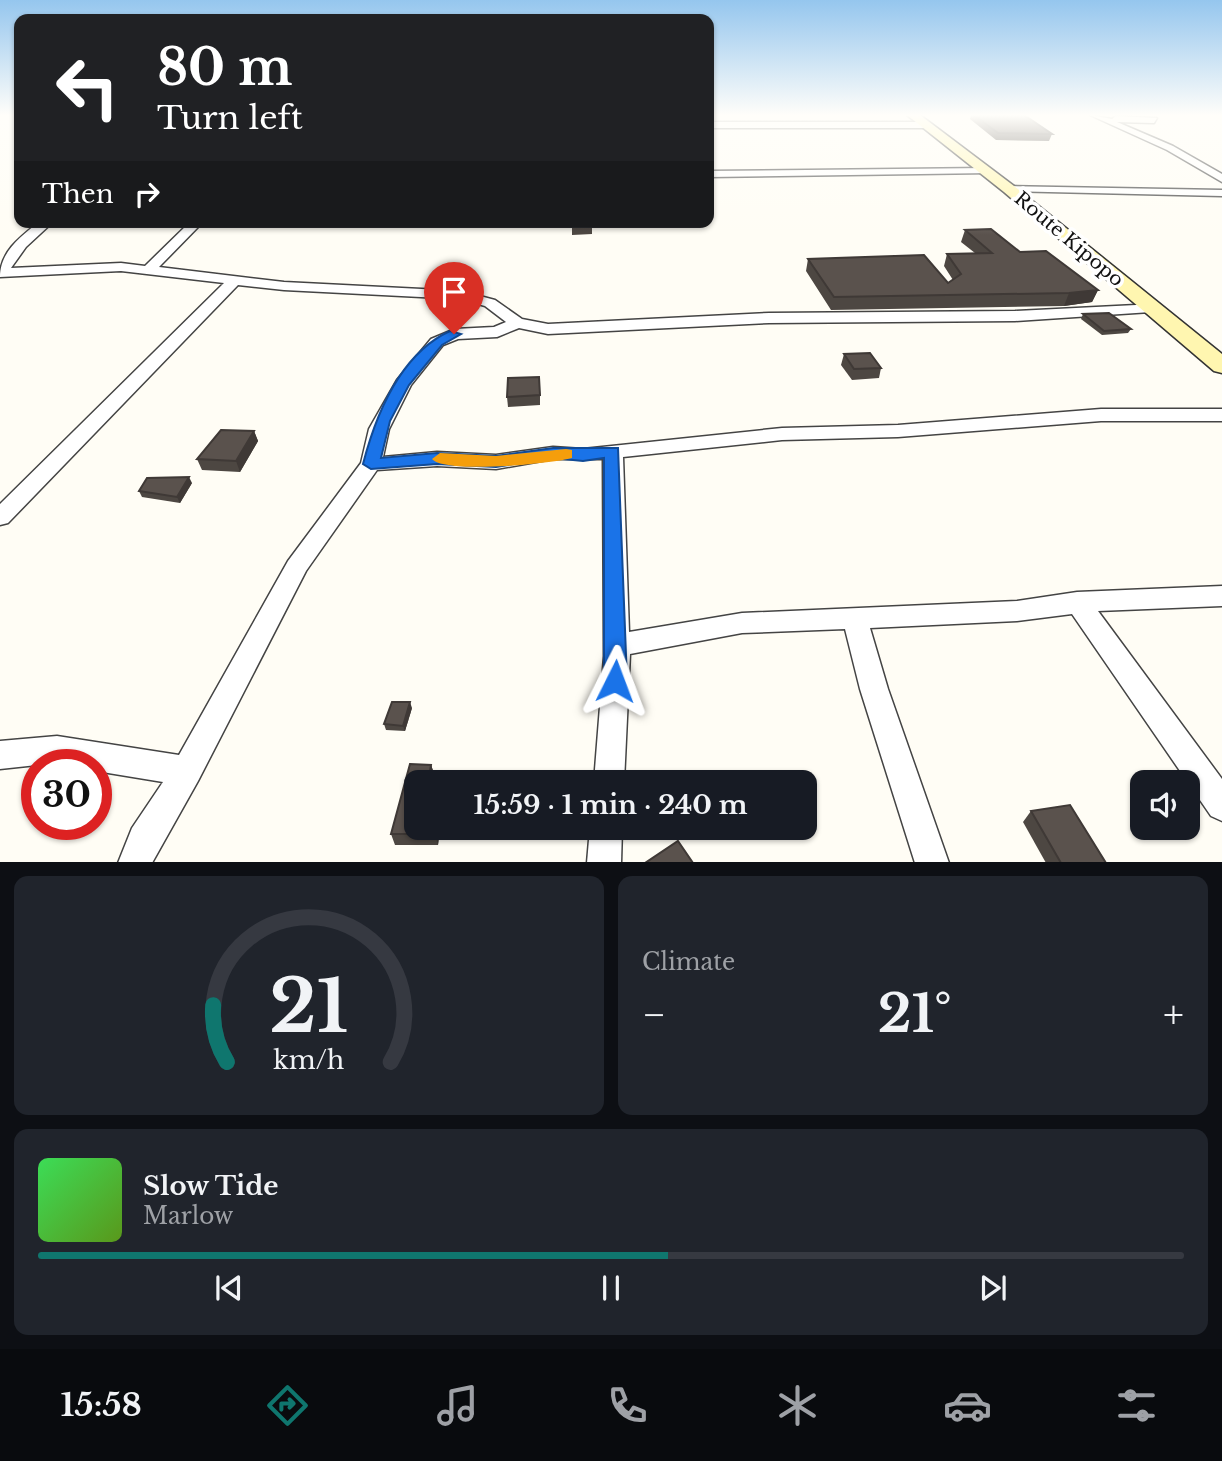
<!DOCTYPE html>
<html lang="en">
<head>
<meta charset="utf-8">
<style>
  :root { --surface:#171b24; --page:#20242c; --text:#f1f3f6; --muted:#9ea1a6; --line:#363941; --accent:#0f766e }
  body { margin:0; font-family:"Libre Baskerville",serif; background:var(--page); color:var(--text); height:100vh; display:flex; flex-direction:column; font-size:26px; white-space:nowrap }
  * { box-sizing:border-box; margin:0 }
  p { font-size:23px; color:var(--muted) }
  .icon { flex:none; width:38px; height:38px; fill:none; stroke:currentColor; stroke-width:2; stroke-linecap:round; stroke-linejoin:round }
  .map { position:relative; height:862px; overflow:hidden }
  .panel { display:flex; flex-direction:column; gap:14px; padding:14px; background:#0d0f14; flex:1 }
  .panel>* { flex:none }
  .banner { position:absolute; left:14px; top:14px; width:700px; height:214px; border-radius:14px; box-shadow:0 2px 5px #0004; background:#202124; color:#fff; overflow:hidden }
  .buttons { position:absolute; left:1130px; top:770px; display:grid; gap:14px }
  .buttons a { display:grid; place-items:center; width:70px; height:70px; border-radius:14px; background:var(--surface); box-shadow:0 2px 5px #0004; font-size:35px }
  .speed { position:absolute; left:21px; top:749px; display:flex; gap:14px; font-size:35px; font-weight:700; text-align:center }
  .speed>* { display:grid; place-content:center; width:91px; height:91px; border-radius:50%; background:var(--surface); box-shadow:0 2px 5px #0004; line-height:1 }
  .speed .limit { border:10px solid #d22; background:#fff; color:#111 }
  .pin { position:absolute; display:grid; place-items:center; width:60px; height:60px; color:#fff; margin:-72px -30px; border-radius:50% 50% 50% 0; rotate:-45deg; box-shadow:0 0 7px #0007 }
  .pin .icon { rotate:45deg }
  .me { position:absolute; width:77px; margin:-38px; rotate:3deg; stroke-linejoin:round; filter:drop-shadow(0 0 5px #0008) }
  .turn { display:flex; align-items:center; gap:24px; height:147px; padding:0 28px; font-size:32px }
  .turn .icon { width:91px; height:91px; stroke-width:2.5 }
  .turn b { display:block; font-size:49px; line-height:60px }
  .then { display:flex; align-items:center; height:66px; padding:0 28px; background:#0003; gap:14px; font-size:26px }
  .big { font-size:52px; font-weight:800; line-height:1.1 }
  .panel .tile { flex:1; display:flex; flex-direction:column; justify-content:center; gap:10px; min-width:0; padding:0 24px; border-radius:14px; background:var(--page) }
  .panel .dial { align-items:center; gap:0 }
  .dial svg { height:182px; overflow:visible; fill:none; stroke:var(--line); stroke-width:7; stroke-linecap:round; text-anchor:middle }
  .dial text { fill:var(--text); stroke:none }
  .song { display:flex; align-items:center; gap:21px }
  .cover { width:84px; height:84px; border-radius:10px; background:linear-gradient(135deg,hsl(130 70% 55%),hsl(90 70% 35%)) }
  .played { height:7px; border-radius:4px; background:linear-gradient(90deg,var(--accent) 55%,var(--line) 55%) }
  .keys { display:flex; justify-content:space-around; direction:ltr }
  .heat { display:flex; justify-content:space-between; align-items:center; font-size:38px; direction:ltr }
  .panel .tiles { flex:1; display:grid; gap:14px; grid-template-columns:1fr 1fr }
  .tile:last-child { grid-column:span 2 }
  .trip { position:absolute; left:404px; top:770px; width:413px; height:70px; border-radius:14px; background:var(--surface); box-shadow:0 2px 5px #0004; font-weight:800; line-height:70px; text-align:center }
  .tabs { display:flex; height:112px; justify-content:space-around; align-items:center; background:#090b0e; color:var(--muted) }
  .tabs .icon { width:49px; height:49px }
  .tabs .current { color:var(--accent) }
  .tabs b { font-size:32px; color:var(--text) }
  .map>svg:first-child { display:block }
</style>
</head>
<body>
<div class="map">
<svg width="1222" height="863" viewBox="0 0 1222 863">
  <rect width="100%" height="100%" fill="#fffdf5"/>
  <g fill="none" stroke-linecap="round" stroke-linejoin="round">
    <g stroke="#444" stroke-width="3">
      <g id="street">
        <path d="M1090 115 1112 119 1116 116 1157 118 1154 123 1117 122 1173 146 1222 174V182L1167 150Z"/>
        <path d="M709 122H927L932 125 927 128H709Z"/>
        <path d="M986 168 991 171 990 173 709 177V171Z"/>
        <path d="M1009 186 1222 190V196L1005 191 1003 189Z"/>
        <path d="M39 222H53L26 247 11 268 121 263 145 266 190 222H203L159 267 284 282 461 291 495 300 522 319 548 324 769 313 1015 311 1156 304V310L1151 312 1015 321 769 323 548 334 519 328 497 337 458 339 443 345 411 385 389 429 383 457 437 452 496 455 553 447 583 449 782 428 898 425 1101 409H1222V421H1101L898 437 782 440 623 457 629 632 742 613 1017 601 1077 592 1222 586V606L1098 611 1222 779V821L1211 816 1072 614 1017 621 870 628 888 689 949 863H915L860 689 845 629 742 633 630 654 624 782H594L604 656 603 459H553L496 469 437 466 377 470 306 571 198 781 152 863H118L132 828 163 782 96 771V765H37L0 769V741L57 736 179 755 288 561 361 463 369 429 397 380 431 339 455 329 494 327 506 322 485 306 460 299 284 290 238 285 8 523 0 525V504L224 283 121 271 0 277C0 252 20 237 39 222Z"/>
        <path d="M590 828H622L621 863H587Z"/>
      </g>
    </g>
    <g stroke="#333" stroke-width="3">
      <path id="secondary" d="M907 115H920L1014 186 1222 354V373L1214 371 1004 192Z"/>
    </g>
    <use href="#street" fill="#fff" fill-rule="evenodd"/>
    <use href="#secondary" fill="#fff6b0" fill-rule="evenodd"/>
  </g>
  <g fill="#4d4742">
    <path d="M971 115H1024L1052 134 1049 141 996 140 970 119Z"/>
    <path d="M572 222H592V234L572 235Z"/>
    <path d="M965 230 1020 252 1098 290 1092 302 1064 306 831 310 806 271 808 259 948 283 953 280 944 266 947 254 975 253 961 242Z"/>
    <path d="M1083 314 1131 329 1128 333 1102 335 1081 319Z"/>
    <path d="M844 354 881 368 879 378 852 380 841 365Z"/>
    <path d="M540 387V405L508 407 507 397Z"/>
    <path d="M254 431 258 441 240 472 202 470 197 459Z"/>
    <path d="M192 483 180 503 142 497 139 491Z"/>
    <path d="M412 708 405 731 386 730 384 724Z"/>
    <path d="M410 764 431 765 435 776 433 782H416V828H440L438 845H395L391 834Z"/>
    <path d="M1031 811 1106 863H1046L1023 822Z"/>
  </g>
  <g fill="#3f3936">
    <path d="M1098 290 1092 302 1064 306 1069 293Z"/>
    <path d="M254 431 258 441 240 472 236 461Z"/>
    <path d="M189 477 192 483 180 503 177 497Z"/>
    <path d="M410 702 412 708 405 731 403 726Z"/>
    <path d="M431 765 435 776 433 782H428Z"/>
    <path d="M436 828H440L438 845 435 834Z"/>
  </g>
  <g fill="#5a524d" stroke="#3f3936" stroke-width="2">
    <path d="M974 115H1024L1052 134 998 133Z"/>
    <path d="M572 222H592L591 223 572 224Z"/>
    <path d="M991 229 1020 252 1046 251 1098 290 1069 293 834 297 808 259 924 255 948 283 961 274 947 254 992 253 965 230Z"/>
    <path d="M1109 313 1131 329 1104 331 1083 314Z"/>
    <path d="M870 353 881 368 854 369 844 354Z"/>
    <path d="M539 377 540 395 507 397 508 378Z"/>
    <path d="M221 430 254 431 236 461 197 459Z"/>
    <path d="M189 477 177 497 139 491 147 478Z"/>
    <path d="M392 702H410L403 726 384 724Z"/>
    <path d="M410 764 431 765 428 782H416V828H436L435 834H391Z"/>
    <path d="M1070 805 1106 863H1061L1031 811Z"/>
    <path d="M678 841 693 863H645Z"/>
  </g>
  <linearGradient id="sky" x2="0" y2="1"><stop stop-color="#95c6ee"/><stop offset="0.49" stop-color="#fffefa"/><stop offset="1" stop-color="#fffefa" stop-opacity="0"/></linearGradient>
  <rect width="1222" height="235" fill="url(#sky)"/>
  <path fill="#1a73e8" stroke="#114b97" stroke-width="2" d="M450 331 461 334 442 345 409 385 390 421 381 458 437 453 496 456 553 448H618L627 681 624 688 615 691 607 688 604 681V458L583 461 553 458 496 467 437 464 371 469 363 464C376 414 400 354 450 331Z"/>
  <path fill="#f59e0b" d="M566 449 572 450V458C550 464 445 474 432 459L440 453 496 456Z"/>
  <g text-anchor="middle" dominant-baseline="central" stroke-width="7" stroke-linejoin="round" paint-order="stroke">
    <g font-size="19" fill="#111" stroke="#fff">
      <text transform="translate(1069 239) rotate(40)">Route Kipopo</text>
    </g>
  </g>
</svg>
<div class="buttons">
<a><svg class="icon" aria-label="sound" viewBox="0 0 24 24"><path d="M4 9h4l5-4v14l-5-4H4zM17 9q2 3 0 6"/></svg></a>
</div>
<div class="speed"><div class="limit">30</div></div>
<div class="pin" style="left:454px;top:334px;background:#d93025"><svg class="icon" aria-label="arrive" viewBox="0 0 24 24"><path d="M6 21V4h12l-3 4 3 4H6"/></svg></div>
<svg class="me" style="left:615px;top:681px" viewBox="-20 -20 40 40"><path d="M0-17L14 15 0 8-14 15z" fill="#1a73e8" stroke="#fff" stroke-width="4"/></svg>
<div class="trip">15:59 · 1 min · 240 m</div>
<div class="banner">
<div class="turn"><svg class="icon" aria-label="left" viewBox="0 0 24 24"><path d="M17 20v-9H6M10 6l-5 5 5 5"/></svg><div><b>80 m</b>Turn left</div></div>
<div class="then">Then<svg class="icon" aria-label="right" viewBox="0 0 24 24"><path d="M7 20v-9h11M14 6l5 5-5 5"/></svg></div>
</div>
</div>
<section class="panel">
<div class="tiles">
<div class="tile dial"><svg viewBox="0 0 100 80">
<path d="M14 69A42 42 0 1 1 86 69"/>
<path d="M14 69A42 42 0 0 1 8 44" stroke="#0f766e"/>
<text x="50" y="56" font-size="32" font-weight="700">21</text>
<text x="50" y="72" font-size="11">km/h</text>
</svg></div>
<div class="tile"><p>Climate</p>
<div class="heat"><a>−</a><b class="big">21°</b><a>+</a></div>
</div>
<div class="tile">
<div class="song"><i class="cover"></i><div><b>Slow Tide</b><p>Marlow</p></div></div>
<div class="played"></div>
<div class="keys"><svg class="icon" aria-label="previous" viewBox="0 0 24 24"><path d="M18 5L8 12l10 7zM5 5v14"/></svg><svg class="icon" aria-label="pause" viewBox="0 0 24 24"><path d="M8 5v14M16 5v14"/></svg><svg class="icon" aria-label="next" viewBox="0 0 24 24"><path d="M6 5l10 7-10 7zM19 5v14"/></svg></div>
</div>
</div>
</section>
<nav class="tabs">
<b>15:58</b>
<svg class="icon current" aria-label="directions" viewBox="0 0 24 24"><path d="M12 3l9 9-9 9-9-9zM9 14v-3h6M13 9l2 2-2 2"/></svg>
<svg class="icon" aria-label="music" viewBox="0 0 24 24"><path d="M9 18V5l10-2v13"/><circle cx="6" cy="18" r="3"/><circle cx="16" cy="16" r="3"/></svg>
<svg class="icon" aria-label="phone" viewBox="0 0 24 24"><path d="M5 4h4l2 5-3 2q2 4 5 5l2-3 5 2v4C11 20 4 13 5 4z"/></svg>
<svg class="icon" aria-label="climate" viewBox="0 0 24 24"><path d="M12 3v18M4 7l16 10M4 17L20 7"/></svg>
<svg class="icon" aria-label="car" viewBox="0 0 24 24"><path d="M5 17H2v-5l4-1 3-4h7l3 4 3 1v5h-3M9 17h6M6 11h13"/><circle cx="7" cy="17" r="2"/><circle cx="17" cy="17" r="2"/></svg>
<svg class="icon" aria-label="filters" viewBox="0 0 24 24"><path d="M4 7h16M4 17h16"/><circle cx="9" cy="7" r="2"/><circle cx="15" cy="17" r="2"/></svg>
</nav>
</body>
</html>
